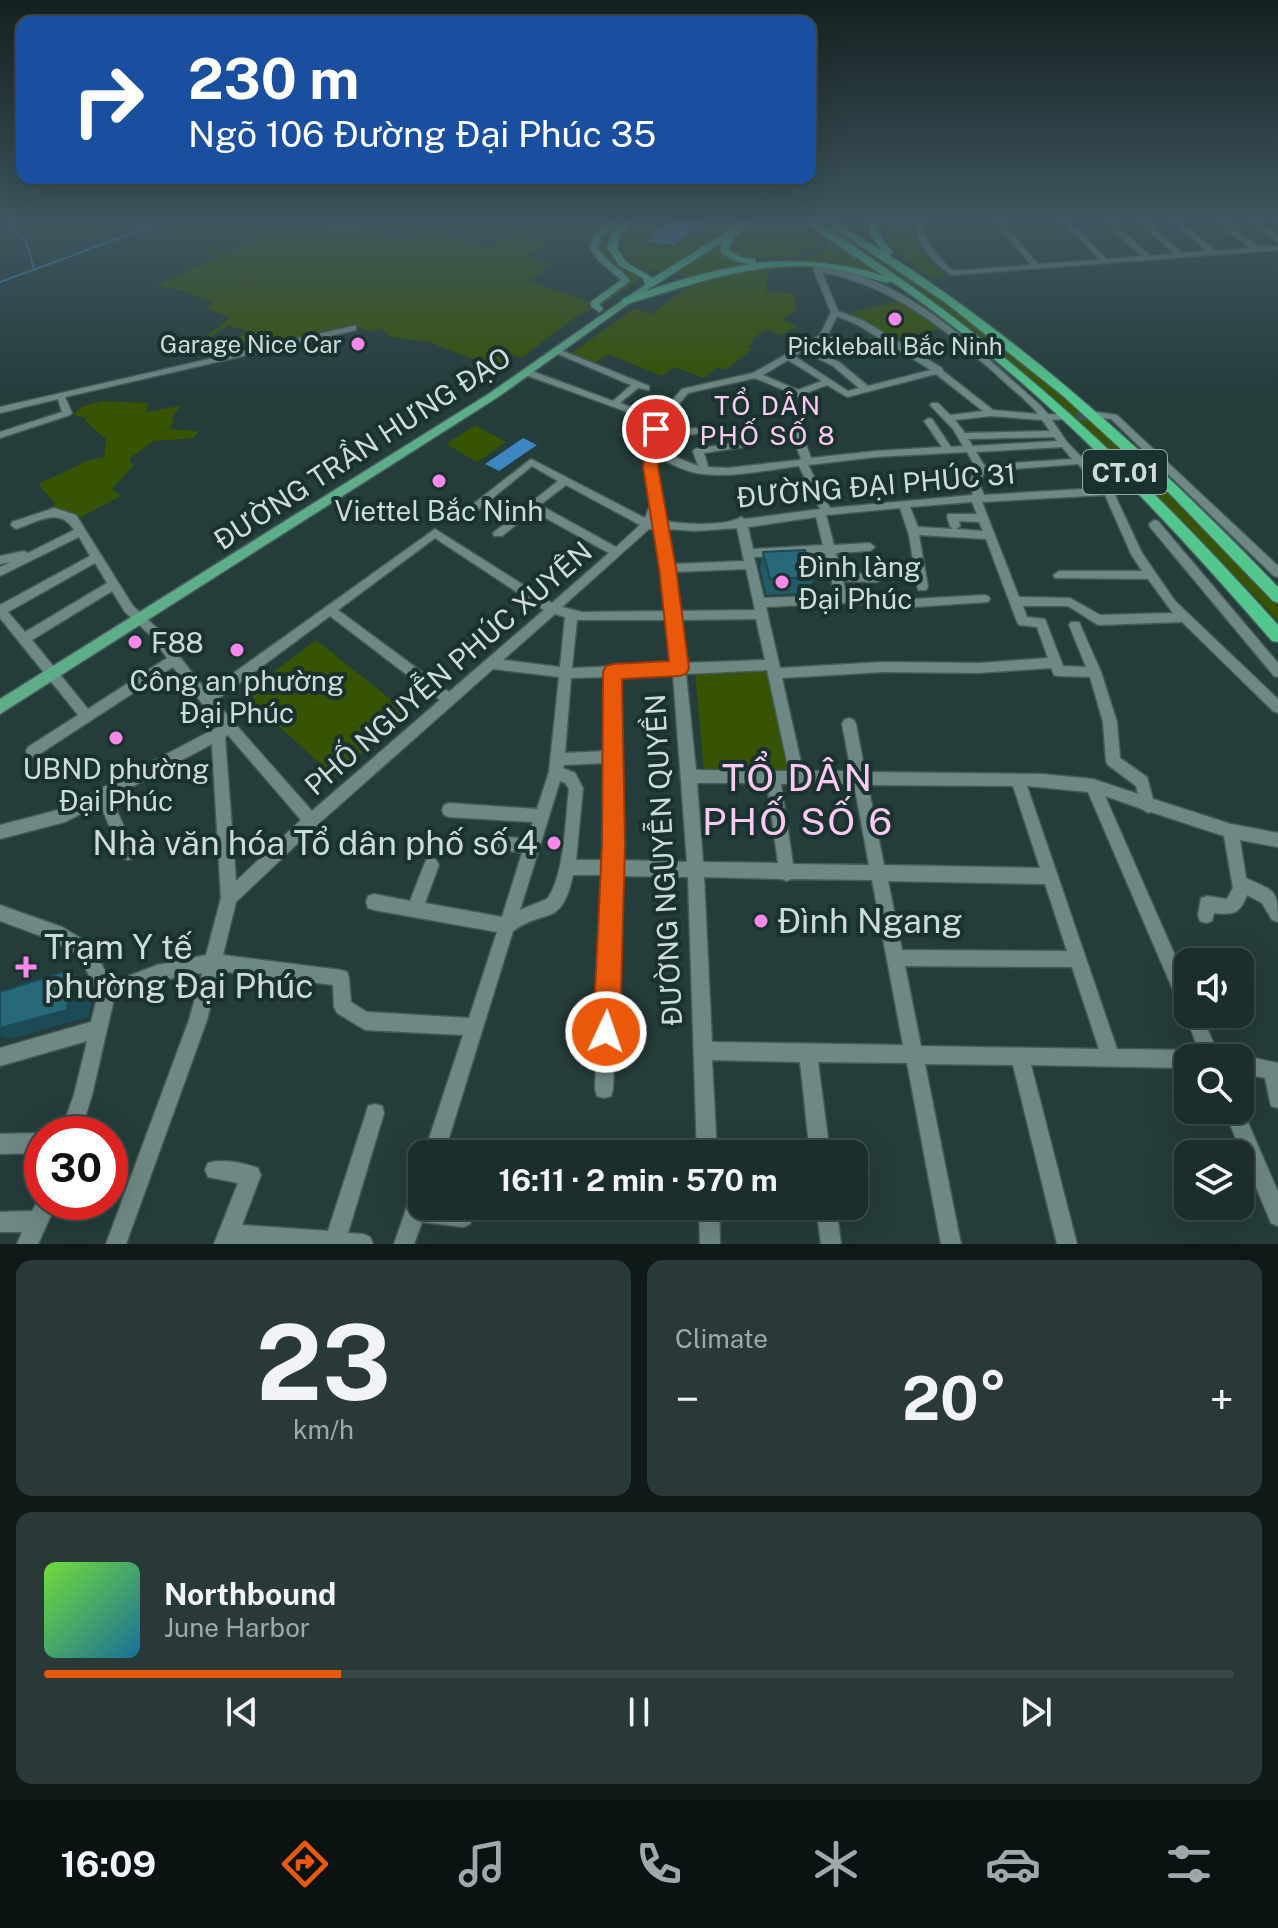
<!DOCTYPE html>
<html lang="en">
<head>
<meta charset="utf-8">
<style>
  :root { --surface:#1b2d2c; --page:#283938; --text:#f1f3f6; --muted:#a0a8a9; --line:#394948; --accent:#ea580c }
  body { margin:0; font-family:"Public Sans",sans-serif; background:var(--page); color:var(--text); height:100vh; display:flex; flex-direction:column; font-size:30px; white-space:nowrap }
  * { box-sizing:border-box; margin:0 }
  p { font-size:26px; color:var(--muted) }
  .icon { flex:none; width:44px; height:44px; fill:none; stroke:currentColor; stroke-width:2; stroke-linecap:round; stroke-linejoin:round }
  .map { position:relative; height:1244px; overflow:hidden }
  .panel { display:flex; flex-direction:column; gap:16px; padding:16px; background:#0f1918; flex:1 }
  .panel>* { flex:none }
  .guide { position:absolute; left:16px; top:16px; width:800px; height:168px; border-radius:16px; box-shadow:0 8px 32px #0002,0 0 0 2px var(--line); background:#1a4fa0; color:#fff; overflow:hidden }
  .controls { position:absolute; left:1174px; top:948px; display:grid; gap:16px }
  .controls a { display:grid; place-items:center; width:80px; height:80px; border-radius:16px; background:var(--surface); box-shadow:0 8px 32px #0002,0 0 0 2px var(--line); font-size:40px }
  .speed { position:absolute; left:24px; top:1116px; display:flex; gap:16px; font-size:40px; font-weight:700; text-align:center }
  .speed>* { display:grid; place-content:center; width:104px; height:104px; border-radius:50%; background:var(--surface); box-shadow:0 8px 32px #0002,0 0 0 2px var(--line); line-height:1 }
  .speed .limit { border:12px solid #d22; background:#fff; color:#111 }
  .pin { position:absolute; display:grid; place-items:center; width:68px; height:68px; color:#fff; margin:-34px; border:4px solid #fff; border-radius:50%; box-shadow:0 2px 8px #0007 }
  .me { position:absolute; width:88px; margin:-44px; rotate:3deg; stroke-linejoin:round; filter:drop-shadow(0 0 6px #0008) }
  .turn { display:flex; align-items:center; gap:28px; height:168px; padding:0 40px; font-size:36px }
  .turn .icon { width:104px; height:104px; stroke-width:2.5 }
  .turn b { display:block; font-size:56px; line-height:68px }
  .big { font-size:60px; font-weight:700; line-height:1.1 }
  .panel .widget { flex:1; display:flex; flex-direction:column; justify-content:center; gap:12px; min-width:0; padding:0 28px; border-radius:16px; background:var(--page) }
  .panel .dial { align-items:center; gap:0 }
  .dial b { font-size:104px; line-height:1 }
  .song { display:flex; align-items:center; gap:24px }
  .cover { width:96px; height:96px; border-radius:12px; background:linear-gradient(135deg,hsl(100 70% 55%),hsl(200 70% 35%)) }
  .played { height:8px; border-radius:4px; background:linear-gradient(90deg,var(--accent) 25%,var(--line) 25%) }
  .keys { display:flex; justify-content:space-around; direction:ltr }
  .heat { display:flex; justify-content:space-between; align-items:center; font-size:44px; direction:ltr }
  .panel .tiles { flex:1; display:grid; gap:16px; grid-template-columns:1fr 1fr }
  .widget:last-child { grid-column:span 2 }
  .trip { position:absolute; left:408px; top:1140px; width:460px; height:80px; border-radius:16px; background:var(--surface); box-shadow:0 8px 32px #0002,0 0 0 2px var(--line); font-weight:700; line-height:80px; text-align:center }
  .menu { display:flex; height:128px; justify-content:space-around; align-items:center; background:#0b1212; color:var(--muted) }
  .menu .icon { width:56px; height:56px }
  .menu .current { color:var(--accent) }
  .menu b { font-size:36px; color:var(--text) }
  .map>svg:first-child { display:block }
</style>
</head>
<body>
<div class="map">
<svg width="1278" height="1244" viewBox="0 0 1278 1244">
  <rect width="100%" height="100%" fill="#243c3a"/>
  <g fill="#365401">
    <path d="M336 220H349L405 241 433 228 487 247 515 233 548 243 527 255 553 265 528 281 591 302 586 307 593 309 577 316 521 358 513 355 497 368 429 342 391 337 382 329 370 332 353 325 251 348 234 342 247 331 227 326 212 336 207 335 230 318 206 308 214 303 181 290 155 286 218 256 204 251 211 247 226 252 274 229 302 236Z"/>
    <path d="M622 220H631L612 236 609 247 639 276V280L599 307V301L629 280C623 267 605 262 598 248L602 234Z"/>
    <path d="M644 220H671L661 226 652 243C686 252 686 227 711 220 721 218 735 220 745 220 726 232 681 264 661 270 644 274 625 260 620 245L624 234Z"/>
    <path d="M758 220H794L820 237 821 246C805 260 750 263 730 254L727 244Z"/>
    <path d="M812 220C833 220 868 250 886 262 1030 360 1161 476 1278 607V621C1137 469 990 328 812 220Z"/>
    <path d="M884 220H910C911 244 929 260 945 276L933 277C915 268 877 243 884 220Z"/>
    <path d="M823 235 900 283 844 265 779 260C797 258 819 260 828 243Z"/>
    <path d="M722 243 721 251 748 262H760L689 277 676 273Z"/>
    <path d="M771 265 765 291 794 294 796 310 782 320 798 326 781 335 766 329 751 340 754 342 748 347 753 348 726 370 717 367 704 378 674 367 662 376 608 354 594 364 570 354 635 308 652 314 695 281Z"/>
    <path d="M904 300 943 328 896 339 850 313Z"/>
    <path d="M102 401 149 403 145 412 181 406 172 417 174 421 169 429 199 431 194 438 154 441 130 458V462L135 464 112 489 121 496 79 518 70 511 52 509 55 503 38 484 89 460 104 457 106 439 85 421 87 418 73 415 81 407Z"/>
    <path d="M475 425 506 442 477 462 446 444Z"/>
    <path d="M316 640 408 713 335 777 244 695Z"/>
    <path d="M764 670 771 678 788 772H704L695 672Z"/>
  </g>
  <g fill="#3c86c1">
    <path d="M671 220H710L674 245 649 242 656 230Z"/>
    <path d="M523 438 537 445 499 471 485 464Z"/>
  </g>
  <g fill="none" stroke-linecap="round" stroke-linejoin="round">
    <g stroke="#3c86c1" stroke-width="2">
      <path d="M24 220 6 227 26 239 34 270"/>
      <path d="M0 282 169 220"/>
    </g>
    <path stroke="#3d5452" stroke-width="9" stroke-dasharray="9 5" stroke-linecap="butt" d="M1063 417 1096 415"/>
    <g stroke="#455a58" stroke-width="3">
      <g id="minor">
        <path d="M915 220H921C923 243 937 256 953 271L1031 265 994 220H1001L1038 264 1100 260 1061 220H1068L1107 259 1142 256 1102 220H1109L1150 256 1175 254 1137 220H1144L1182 253 1207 251 1171 220H1178L1215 251 1250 248 1214 220H1221L1258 247 1278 246V250L951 275C933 263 916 243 915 220Z"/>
        <path d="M1248 220H1255L1278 237V242Z"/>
        <path d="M814 267C899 269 981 353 1040 405L1048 414 1066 415V419L1052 420 1067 442 1112 489 1142 553 1175 601 1278 699V713L1273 711 1182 622 1098 625 1068 606H1023L1027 617 1045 619 1063 666 1086 667 1069 625 1071 622H1079L1101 672 1117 722 1120 758 1147 777 1153 799 1231 824 1278 833V847L1240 840 1246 878C1275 892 1278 888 1278 922L1272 920 1262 903 1247 895C1240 914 1233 915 1214 913L1212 921 1206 923 1200 921 1198 915 1201 898 1207 896 1227 899 1233 888 1224 836 1151 812 1148 813 1142 809 1105 796 1188 985V1014H1201L1220 1058H1202L1184 1012 1182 1011 1088 792 1027 786 1117 1049 1188 1050 1194 1053 1197 1058H1188V1068L1031 1065 1077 1244H1057L1013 1065 925 1064 961 1244H941L907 1063 818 1062 830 1154H810L800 1062 712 1060 717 1154H697L688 877 620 876 613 1089 611 1096 604 1098 597 1096 595 1089 605 875H573C561 929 546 907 513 931L444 1154H424L463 1035 365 1030 337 1013 334 1007 333 985 219 971 207 1020 126 1244H106L189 1020 202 973 157 981 114 999 92 1095 80 1134H60L74 1095 87 1041 0 1066V1048L91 1022 98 994 80 957 52 940 0 921V905L62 927 92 945 111 983 157 965 206 955 221 898 212 744 111 798 136 853 133 858 128 860 123 858 100 804 65 822 0 839V825L62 809 220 726 173 667 38 755 33 757 28 755 26 751 28 747 78 715 0 618V605L90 556 79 537 0 576V567L11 562 0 564V556L24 551 28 553 74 530C59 506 38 522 16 529L11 525 12 522 54 508 76 515 133 606 159 630 207 692 435 529 552 603 609 553 533 511 502 536H494L493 533 558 481 532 466 468 518 464 519 459 515 531 459 645 518 650 505 646 451 655 422 523 374V370H529L613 401 631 385 551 351 558 349 649 386V390L638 388 620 403 658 417 682 389 753 373 820 335 831 312 813 269ZM822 272C894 287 943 327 997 375 1010 388 1026 399 1038 414L993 410 943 371 942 368 864 321 838 311ZM837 316 858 325 931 370 868 386 839 362 808 348 822 340 854 351H860V347L827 336ZM803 351 833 366 859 388 848 391 794 356ZM788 360 822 381 798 390 763 375ZM936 374 983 411 950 415 938 403H932L930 405 953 429 963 446 951 447 932 419 929 418 924 421 942 447 876 451 811 458 801 431 796 428 791 431 801 459 799 460 727 468 708 467 704 453 750 446V442L747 441 695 449 693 451 698 466 658 450 660 437 696 434 701 431 696 428 661 431 664 422 688 393 755 378 798 396 827 385 847 397ZM991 416 1042 420 1050 431 965 433 955 420ZM1054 437 1057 441 973 446 968 439ZM1062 447 1072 459 984 465 976 452ZM967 452 976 468 969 483 973 495 830 508 808 465 876 457ZM657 457C668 462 680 469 692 472 725 480 765 470 799 466L820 509 745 519 741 517C725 527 683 524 664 521L658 492ZM1078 464 1099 488 984 495 979 483 985 471ZM566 485 640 525 616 547 540 505ZM1105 495 1131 554 1142 571H1059L1053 575 1055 578 1148 579 1173 613 1100 615 1070 598 1019 597 982 502ZM972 502 977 514H948L947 517 950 526 953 529 918 527 910 507ZM900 508 909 535 918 590H926L928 587 919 535 986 539 1017 622 1019 625 1037 627 1048 658 978 663 883 662 780 668 766 607 842 603 913 607 988 602 990 599 988 596 984 595 913 599 847 595 843 581 877 582 883 578 877 574 841 573 836 553 870 551 875 547 870 543 834 545 826 515ZM816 517 823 545 753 549 748 527ZM959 521 979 522 983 531 956 529 960 526ZM737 528 744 561 673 564 665 529 696 531ZM649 529H655L667 611 582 612 562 607ZM435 538 544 610 449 692 338 610ZM825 553 835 595 764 598 754 557ZM95 563 107 583 25 632 8 612ZM746 569 755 610 679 611 674 572ZM112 591 125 612 151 636 167 658 88 709 32 640ZM555 614 565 617 560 667 503 660ZM330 616 440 700 312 811 215 701ZM756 619 765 660 685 663 680 620ZM577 620H668L672 664 572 668ZM1051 668 1054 675 1058 676 1090 677 1103 722 1106 761 1108 765 1136 786 1138 794 1093 779 1042 774 865 772 856 724 854 720 849 718 844 720 842 724 851 771H803L782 678 883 672 978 673ZM493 669 559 677 549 772 537 809 449 803 444 805 442 810 444 815 449 817 533 822 527 839 498 836 493 838 490 843 493 848 522 853 502 917 425 903 439 865 436 860 431 857 426 860 410 901 374 894 368 896 366 902 368 908 374 910 497 932 469 1018 367 1012 351 1002 349 978 347 972 341 970 223 955 236 902 316 826ZM767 670 789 771 696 770 686 674ZM673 674 687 862 621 860 619 676ZM607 677 606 751 565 753 571 678ZM228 735 301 820 236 881 225 737ZM606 763 605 860H576L583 788 575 773 563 768 564 765ZM560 781 565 783 569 789C565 820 565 875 547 899L520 910ZM697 783H767L778 863 703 862ZM781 784H854L869 865 793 864ZM868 785 1013 786 1040 868 884 865ZM704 877 782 879 787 881 791 879 872 880 903 1045 712 1042ZM888 881 1045 884 1067 951 902 950ZM905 966 1072 967 1099 1049 921 1046Z"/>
        <path d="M353 326H356V330L65 397 72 413 70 415 0 438V432L62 412 58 399 0 413V407Z"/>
        <path d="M1096 412 1117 415 1278 566V577L1274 576 1111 419 1093 417 1091 415Z"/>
        <path d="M1154 520 1158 521 1278 663V677L1274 676 1150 527 1149 524Z"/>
        <path d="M1240 1055 1278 1063V1108L1271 1106 1265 1078 1240 1073V1058H1233Z"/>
        <path d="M375 1104 382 1106 384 1113 348 1233 363 1234 370 1237 373 1244H214L238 1183 208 1177 205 1170 208 1163C221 1158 245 1163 258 1168L261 1175 242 1225 328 1231 366 1113 368 1106Z"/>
        <path d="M1240 1104 1278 1192V1226L1271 1223 1224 1110H1240Z"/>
        <path d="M42 1133V1153L0 1154V1134Z"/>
        <path d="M422 1181V1206H456L470 1210 473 1217 470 1224 463 1227 422 1222 414 1244H394L415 1184Z"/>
        <path d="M42 1194V1202H57L38 1244H17L22 1232H0V1212L32 1211Z"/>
        <path d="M699 1206H719L720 1244H700Z"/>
        <path d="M816 1206H836L841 1244H821Z"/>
      </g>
    </g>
    <g stroke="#455a58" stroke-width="3">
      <g id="major">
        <path d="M614 220H623L602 236 598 248C606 262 621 268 630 281L599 304 603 309 599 312 591 306V302L621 280 598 260 590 248 595 233Z"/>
        <path d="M649 282 652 283V287L498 397 0 714V699L490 393Z"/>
      </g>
    </g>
    <g stroke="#455a58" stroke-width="3">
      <g id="highway">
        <path d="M628 220H638L620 234 617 248 626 262 653 278 745 220H755C744 230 732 234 729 250L740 257 755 259 756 263C800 259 841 262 884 276L800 220C822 220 859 250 878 263 1029 365 1157 490 1278 625V642L1272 641C1157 508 1037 381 891 281L887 283C865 277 844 269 821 267 752 261 692 285 627 304L622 301 623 299C665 284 707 271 750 264L735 261 721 253V243L652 287H646L643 278 620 266 607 248 613 231Z"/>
        <path d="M822 220H832L882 251 870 233 871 220H879L878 233 893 253 889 255C1033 348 1160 464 1278 587V603L1273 601 1170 494 1062 395 946 303Z"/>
      </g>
    </g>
    <use href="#minor" fill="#6e8885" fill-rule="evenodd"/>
    <use href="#major" fill="#5dad89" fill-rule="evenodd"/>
    <use href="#highway" fill="#52c68c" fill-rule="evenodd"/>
  </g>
  <path fill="#225a68" d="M763 552 814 577 809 593 766 595 760 568Z"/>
  <path fill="#1c4a55" d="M66 971 88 980 93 990 89 1017 10 1039 0 1036V1028Z"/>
  <g fill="#286979" stroke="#1c4a55" stroke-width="2">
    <path d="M805 550 814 577 770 579 763 552Z"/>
    <path d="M66 971 71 982 67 1010 0 1028V992Z"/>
  </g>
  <linearGradient id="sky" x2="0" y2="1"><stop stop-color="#142120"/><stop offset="0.56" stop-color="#3f5660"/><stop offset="1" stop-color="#3f5660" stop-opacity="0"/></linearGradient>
  <rect width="1278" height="394" fill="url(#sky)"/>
  <path fill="#ea580c" stroke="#983908" stroke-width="2" d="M656 424 663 429 658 467 676 568 689 668 686 674 679 676 622 679 625 844 620 1032 616 1041 606 1045 597 1041 593 1032 602 844 603 672 606 666 613 664 669 661 659 568 643 467 649 429Z"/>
  <g fill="#f888ea" stroke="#1a322f" stroke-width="3">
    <circle cx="895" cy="319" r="8"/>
    <circle cx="358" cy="344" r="8"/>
    <circle cx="439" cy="481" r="8"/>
    <circle cx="782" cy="582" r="8"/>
    <circle cx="135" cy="642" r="8"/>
    <circle cx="237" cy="650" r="8"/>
    <circle cx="116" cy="738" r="8"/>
    <circle cx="554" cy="843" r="8"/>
    <circle cx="761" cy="921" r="8"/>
    <path d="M22 955h8v8h8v8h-8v8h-8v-8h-8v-8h8z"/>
  </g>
  <g text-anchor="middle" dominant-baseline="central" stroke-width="8" stroke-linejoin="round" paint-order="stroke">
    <g font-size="24" fill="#cddbd9" stroke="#1a322f" text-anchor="end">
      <text x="342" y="344">Garage Nice Car</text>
      <text x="895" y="346" text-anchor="middle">Pickleball Bắc Ninh</text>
    </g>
    <g font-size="26" letter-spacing="2" fill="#fcc9f3" stroke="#1a322f">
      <text x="768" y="405">TỔ DÂN<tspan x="768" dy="30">PHỐ SỐ 8</tspan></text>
    </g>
    <rect fill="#1a322f" stroke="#97a8a6" stroke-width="2" x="1083" y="450" width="84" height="44" rx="6"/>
    <g font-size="26" font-weight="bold" fill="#cddbd9">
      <text x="1125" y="472">CT.01</text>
    </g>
    <g font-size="28" fill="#cddbd9" stroke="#1a322f">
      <text transform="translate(362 448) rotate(-33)">ĐƯỜNG TRẦN HƯNG ĐẠO</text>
      <text transform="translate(876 485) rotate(-5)">ĐƯỜNG ĐẠI PHÚC 31</text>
      <text transform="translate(448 668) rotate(-41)">PHỐ NGUYỄN PHÚC XUYÊN</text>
      <text transform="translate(663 860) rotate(-93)">ĐƯỜNG NGUYỄN QUYỀN</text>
    </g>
    <g font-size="28" fill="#cddbd9" stroke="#1a322f">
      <text x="439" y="510">Viettel Bắc Ninh</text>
      <text x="798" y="566" text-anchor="start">Đình làng<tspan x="798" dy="32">Đại Phúc</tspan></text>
      <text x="151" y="642" text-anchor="start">F88</text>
      <text x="237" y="680">Công an phường<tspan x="237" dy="32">Đại Phúc</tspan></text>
      <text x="116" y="768">UBND phường<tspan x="116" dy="32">Đại Phúc</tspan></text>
    </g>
    <g font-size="34" fill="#cddbd9" stroke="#1a322f" text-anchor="start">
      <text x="538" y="843" text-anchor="end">Nhà văn hóa Tổ dân phố số 4</text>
      <text x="777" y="921">Đình Ngang</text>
      <text x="44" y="947">Trạm Y tế<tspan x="44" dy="39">phường Đại Phúc</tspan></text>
    </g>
    <g font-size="38" letter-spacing="2" fill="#fcc9f3" stroke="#1a322f">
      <text x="798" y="777">TỔ DÂN<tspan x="798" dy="44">PHỐ SỐ 6</tspan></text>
    </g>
  </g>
</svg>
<div class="controls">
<a><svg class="icon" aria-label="sound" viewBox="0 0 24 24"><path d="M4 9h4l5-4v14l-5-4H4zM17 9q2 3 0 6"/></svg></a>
<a><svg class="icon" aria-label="search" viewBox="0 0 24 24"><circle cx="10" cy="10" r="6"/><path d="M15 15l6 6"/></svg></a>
<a><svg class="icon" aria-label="layers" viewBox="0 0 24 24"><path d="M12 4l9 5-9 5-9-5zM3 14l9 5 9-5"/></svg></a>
</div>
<div class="speed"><div class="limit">30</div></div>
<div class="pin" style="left:656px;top:429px;background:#d93025"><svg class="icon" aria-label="arrive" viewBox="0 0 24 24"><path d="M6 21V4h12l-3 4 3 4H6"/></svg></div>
<svg class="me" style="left:606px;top:1032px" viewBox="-20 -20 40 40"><circle r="17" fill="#ea580c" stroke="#fff" stroke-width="3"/><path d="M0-11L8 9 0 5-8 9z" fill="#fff"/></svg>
<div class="trip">16:11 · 2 min · 570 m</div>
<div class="guide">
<div class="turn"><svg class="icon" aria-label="right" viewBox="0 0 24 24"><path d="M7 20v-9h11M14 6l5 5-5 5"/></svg><div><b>230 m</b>Ngõ 106 Đường Đại Phúc 35</div></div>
</div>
</div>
<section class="panel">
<div class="tiles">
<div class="widget dial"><b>23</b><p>km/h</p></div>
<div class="widget"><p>Climate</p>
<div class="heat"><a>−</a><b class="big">20°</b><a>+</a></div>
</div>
<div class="widget">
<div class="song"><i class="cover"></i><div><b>Northbound</b><p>June Harbor</p></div></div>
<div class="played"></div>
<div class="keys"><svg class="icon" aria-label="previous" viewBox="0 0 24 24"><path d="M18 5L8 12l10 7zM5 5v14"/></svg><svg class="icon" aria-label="pause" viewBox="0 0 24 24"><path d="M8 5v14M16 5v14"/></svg><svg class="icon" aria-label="next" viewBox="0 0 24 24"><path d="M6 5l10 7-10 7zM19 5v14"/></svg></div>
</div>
</div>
</section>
<nav class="menu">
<b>16:09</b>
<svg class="icon current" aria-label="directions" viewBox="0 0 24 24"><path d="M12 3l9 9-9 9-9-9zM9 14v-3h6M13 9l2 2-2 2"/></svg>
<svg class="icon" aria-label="music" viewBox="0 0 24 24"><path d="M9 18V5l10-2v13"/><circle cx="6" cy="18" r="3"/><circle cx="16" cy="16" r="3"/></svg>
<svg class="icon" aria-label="phone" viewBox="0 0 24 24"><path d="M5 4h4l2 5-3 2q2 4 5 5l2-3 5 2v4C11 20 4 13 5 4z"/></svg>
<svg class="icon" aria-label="climate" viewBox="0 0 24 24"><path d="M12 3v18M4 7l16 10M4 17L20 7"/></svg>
<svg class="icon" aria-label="car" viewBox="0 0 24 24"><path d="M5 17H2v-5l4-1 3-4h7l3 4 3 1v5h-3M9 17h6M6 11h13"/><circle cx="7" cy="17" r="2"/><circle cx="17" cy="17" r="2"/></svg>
<svg class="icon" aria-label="filters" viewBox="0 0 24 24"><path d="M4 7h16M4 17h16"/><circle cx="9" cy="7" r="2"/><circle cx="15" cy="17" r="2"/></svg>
</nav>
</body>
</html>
